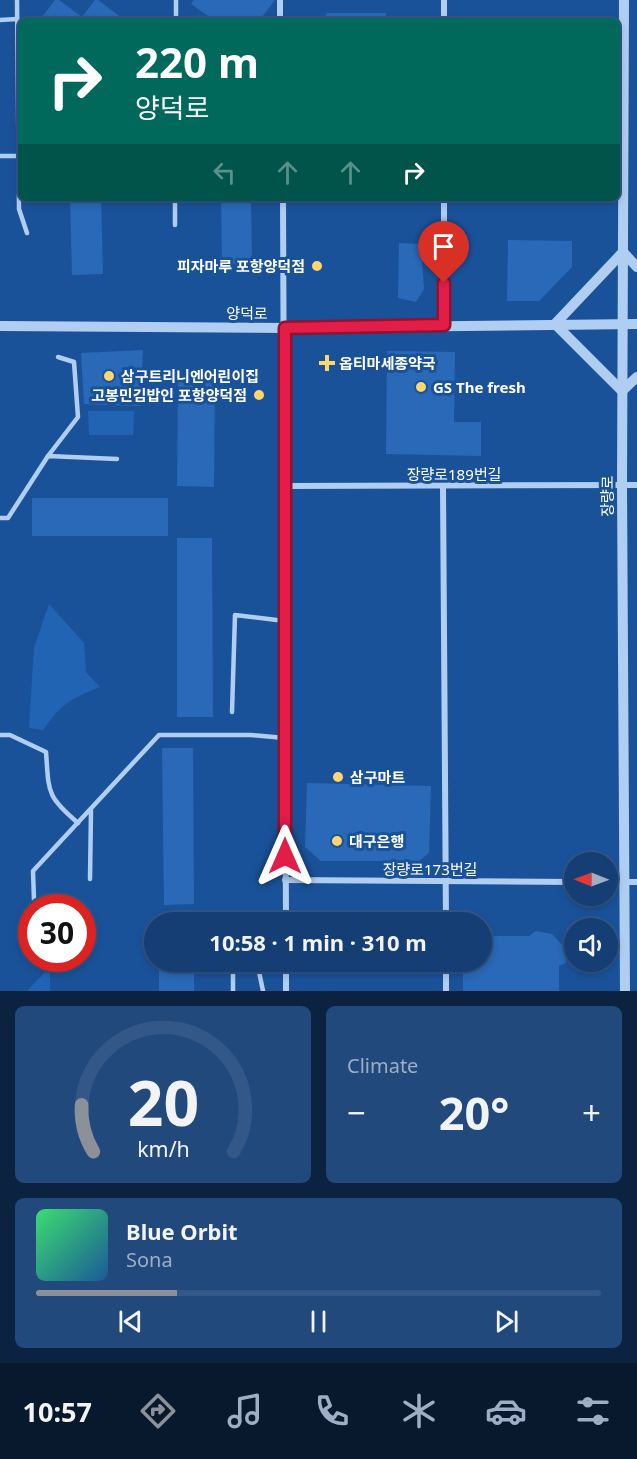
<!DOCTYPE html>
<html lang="en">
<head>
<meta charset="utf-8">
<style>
  :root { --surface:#143e74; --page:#21497c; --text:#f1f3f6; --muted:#9daec5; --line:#335786; --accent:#8c9099 }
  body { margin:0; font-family:"Noto Sans","Noto Sans KR",sans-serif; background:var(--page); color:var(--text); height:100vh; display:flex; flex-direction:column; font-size:22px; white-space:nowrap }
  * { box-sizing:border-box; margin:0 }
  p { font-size:20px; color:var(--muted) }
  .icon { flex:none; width:33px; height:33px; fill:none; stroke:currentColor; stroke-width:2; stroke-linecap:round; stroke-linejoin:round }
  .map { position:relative; height:991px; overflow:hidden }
  .details { display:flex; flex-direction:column; gap:15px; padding:15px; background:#0b2240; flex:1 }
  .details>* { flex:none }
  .guide { position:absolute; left:18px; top:18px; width:602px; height:183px; border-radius:9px; box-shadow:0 3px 9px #0003,0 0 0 2px var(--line); background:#00695c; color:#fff; overflow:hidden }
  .needle { width:39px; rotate:271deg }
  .controls { position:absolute; left:564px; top:852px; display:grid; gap:12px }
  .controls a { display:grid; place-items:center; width:54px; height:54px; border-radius:50%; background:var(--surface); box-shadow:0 3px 9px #0003,0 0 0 2px var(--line); font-size:30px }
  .speed { position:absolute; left:18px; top:894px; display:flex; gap:12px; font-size:30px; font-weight:700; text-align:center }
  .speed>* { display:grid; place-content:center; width:78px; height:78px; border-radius:50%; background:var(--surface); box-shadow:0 3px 9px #0003,0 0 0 2px var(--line); line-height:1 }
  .speed .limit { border:9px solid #d22; background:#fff; color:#111 }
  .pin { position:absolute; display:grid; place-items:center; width:51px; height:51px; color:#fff; margin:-62px -26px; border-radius:50% 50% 50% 0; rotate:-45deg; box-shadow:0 0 6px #0007 }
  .pin .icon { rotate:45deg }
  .me { position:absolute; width:66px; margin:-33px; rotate:0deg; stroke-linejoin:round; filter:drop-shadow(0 0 4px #0008) }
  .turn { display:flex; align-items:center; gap:21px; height:126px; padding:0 18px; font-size:27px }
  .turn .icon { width:78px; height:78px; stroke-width:2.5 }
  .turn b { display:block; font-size:42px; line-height:51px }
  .lanes { display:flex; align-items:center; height:57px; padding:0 18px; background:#0003; justify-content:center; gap:30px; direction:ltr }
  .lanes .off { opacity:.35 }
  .big { font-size:45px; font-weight:700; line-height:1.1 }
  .details .card { flex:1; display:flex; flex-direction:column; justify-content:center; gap:9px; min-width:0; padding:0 21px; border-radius:9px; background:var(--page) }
  .details .dial { align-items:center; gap:0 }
  .dial svg { height:156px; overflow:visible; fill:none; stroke:var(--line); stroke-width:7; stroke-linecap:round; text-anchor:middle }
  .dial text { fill:var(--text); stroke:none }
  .song { display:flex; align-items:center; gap:18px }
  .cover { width:72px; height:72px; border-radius:9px; background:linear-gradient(135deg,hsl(140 70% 55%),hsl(210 70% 35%)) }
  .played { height:6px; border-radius:3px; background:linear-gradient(90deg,var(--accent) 25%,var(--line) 25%) }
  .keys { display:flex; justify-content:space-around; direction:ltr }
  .heat { display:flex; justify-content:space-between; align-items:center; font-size:33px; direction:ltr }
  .details .tiles { flex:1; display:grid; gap:15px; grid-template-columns:1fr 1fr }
  .card:last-child { grid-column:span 2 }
  .trip { position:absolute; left:144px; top:912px; width:348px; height:60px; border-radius:30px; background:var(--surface); box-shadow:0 3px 9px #0003,0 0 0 2px var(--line); font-weight:700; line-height:60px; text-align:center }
  .tab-bar { display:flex; height:96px; justify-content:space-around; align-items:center; background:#08192e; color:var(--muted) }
  .tab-bar .icon { width:42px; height:42px }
  .tab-bar .current { color:var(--accent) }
  .tab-bar b { font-size:27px; color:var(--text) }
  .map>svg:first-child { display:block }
</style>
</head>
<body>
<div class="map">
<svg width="637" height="991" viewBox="0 0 637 991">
  <rect width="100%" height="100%" fill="#1a529a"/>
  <g fill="#2264b4">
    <path d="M88 411H134L133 435H89Z"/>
    <path d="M49 604 84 643 86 672 100 687C70 699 62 703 43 730L29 728 34 648Z"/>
    <path d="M50 967V991H27Z"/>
  </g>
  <g fill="#2969b8">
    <path d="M55 0H59L82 17 95 0H98L122 18 120 21H39Z"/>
    <path d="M194 0H275L259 21H215L191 4Z"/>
    <path d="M327 13H386V21H322Z"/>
    <path d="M70 198H101L103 274 72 275Z"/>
    <path d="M221 198H251L252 264H222Z"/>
    <path d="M508 240 572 241V267L539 301H507Z"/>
    <path d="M399 243 421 244 424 289 416 302 398 298Z"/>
    <path d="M143 350 140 406 84 404 81 353Z"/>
    <path d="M387 351 455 352 454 422H481V456L386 454Z"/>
    <path d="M178 380H215L214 487 177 486Z"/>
    <rect x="32" y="498" width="136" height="38"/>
    <path d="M177 538H212L213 717H177Z"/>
    <path d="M162 748H193L194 904 164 905Z"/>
    <path d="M307 783 431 786 429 853 419 861H321L305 847Z"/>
    <path d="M536 931 552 934 564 947 566 963 559 966V991H463V962H482V936H529Z"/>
    <rect x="159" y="962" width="35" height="29"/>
  </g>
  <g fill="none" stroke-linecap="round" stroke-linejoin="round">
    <g stroke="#b0cef1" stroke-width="4.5">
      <path d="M17 0 19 209 27 233"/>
      <path d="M0 20 17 19"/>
      <path d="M176 21V0"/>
      <path d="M0 156H19"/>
      <path d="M175 225V198"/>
      <path d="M48 456 78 417 74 362 58 357"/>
      <path d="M0 518H8L48 456 117 459"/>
      <path d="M232 712 235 615 285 621"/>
      <path d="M0 735H10L46 752C49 792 46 796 78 823"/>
      <path d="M90 879 91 810"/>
      <path d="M41 908 34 900 33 871 159 735H251L285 738"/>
      <path d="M82 924H83"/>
      <path d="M257 962 263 991"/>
      <path d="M233 991V973"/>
    </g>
    <g stroke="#b0cef1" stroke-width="6">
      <path d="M280 0V21"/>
      <path d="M444 0V21"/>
      <path d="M283 198 286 922"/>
      <path d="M444 198V325"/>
      <path d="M285 486 637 485"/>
      <path d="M443 487 446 922"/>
      <path d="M285 880 574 882"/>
      <path d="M608 882H637"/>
      <path d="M286 962V991"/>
      <path d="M446 962V991"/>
    </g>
    <g stroke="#b0cef1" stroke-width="10">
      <path d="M624 0 622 485 625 991"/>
      <path d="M637 267 623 252 555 324 622 391 637 377"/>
      <path d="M0 326 285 328 637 324"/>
    </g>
  </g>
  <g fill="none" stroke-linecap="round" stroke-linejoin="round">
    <g stroke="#92132f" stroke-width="15">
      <path id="route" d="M285 856V328L444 325V283"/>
    </g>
    <use href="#route" stroke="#e11d48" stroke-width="10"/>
  </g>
  <g fill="#ffd570" stroke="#1a529a" stroke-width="2">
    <circle cx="317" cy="266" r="6"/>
    <path d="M324 354h6v6h6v6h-6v6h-6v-6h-6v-6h6z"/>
    <circle cx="109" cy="376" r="6"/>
    <circle cx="421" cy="387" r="6"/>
    <circle cx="259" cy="395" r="6"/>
    <circle cx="338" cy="777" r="6"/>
    <circle cx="337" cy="841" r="6"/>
  </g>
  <g text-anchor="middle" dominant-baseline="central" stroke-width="6" stroke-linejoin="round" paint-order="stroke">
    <g font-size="15" font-weight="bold" fill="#fff" stroke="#1a529a" text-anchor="start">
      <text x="305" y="266" text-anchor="end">피자마루 포항양덕점</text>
      <text x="339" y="363">옵티마세종약국</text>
      <text x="121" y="376">삼구트리니엔어린이집</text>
      <text x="433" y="387">GS The fresh</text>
      <text x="247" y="395" text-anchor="end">고봉민김밥인 포항양덕점</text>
      <text x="350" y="777">삼구마트</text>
      <text x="349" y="841">대구은행</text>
    </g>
    <g font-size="15" fill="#fff" stroke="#1a529a">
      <text x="247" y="313">양덕로</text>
      <text x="454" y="474">장량로189번길</text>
      <text transform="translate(607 496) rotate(-90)">장량로</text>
      <text x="430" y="869">장량로173번길</text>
    </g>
  </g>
</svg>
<div class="controls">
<a><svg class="needle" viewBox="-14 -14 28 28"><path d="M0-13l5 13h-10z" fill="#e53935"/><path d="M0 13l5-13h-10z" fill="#9daec5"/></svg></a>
<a><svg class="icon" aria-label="sound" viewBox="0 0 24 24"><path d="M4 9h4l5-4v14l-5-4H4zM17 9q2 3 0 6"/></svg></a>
</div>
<div class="speed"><div class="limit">30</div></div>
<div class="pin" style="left:444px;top:283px;background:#d93025"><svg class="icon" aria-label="arrive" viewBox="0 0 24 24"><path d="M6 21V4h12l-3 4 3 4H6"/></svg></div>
<svg class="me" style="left:285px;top:856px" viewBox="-20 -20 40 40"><path d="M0-17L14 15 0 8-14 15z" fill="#e11d48" stroke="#fff" stroke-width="4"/></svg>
<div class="trip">10:58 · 1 min · 310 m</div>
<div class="guide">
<div class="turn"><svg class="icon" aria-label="right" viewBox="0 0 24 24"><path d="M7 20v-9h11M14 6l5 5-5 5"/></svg><div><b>220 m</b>양덕로</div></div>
<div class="lanes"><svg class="icon off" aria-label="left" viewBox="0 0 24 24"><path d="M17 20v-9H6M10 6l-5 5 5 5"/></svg><svg class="icon off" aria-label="ahead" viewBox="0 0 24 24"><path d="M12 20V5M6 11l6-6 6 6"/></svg><svg class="icon off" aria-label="ahead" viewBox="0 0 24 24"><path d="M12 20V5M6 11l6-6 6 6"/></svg><svg class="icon" aria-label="right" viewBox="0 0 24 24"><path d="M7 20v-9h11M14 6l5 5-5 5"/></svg></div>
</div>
</div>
<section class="details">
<div class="tiles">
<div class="card dial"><svg viewBox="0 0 100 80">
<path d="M14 69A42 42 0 1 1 86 69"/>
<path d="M14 69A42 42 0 0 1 8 45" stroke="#8c9099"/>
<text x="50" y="56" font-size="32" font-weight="700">20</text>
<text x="50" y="72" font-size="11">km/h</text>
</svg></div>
<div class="card"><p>Climate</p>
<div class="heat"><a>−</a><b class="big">20°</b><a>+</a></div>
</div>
<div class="card">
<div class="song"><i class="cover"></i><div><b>Blue Orbit</b><p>Sona</p></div></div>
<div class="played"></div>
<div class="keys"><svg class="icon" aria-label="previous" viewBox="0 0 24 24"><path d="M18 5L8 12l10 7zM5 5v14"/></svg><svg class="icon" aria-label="pause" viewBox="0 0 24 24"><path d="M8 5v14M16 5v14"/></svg><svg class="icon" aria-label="next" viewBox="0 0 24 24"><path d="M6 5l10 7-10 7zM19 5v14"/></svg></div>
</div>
</div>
</section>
<nav class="tab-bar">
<b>10:57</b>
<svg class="icon current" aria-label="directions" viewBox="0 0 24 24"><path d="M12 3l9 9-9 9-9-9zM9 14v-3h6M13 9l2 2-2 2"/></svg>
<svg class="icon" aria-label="music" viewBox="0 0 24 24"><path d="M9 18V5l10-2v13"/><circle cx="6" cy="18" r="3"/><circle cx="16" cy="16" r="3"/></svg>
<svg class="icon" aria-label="phone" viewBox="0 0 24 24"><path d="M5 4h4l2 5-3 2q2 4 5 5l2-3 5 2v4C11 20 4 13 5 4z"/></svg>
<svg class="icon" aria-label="climate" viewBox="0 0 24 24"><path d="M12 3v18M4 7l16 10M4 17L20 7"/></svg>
<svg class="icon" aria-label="car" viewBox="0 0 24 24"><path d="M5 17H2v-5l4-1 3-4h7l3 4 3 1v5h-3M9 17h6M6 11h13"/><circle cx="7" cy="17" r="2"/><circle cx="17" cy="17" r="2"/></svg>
<svg class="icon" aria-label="filters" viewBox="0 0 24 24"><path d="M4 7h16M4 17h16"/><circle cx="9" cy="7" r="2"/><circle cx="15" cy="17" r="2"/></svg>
</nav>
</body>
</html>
